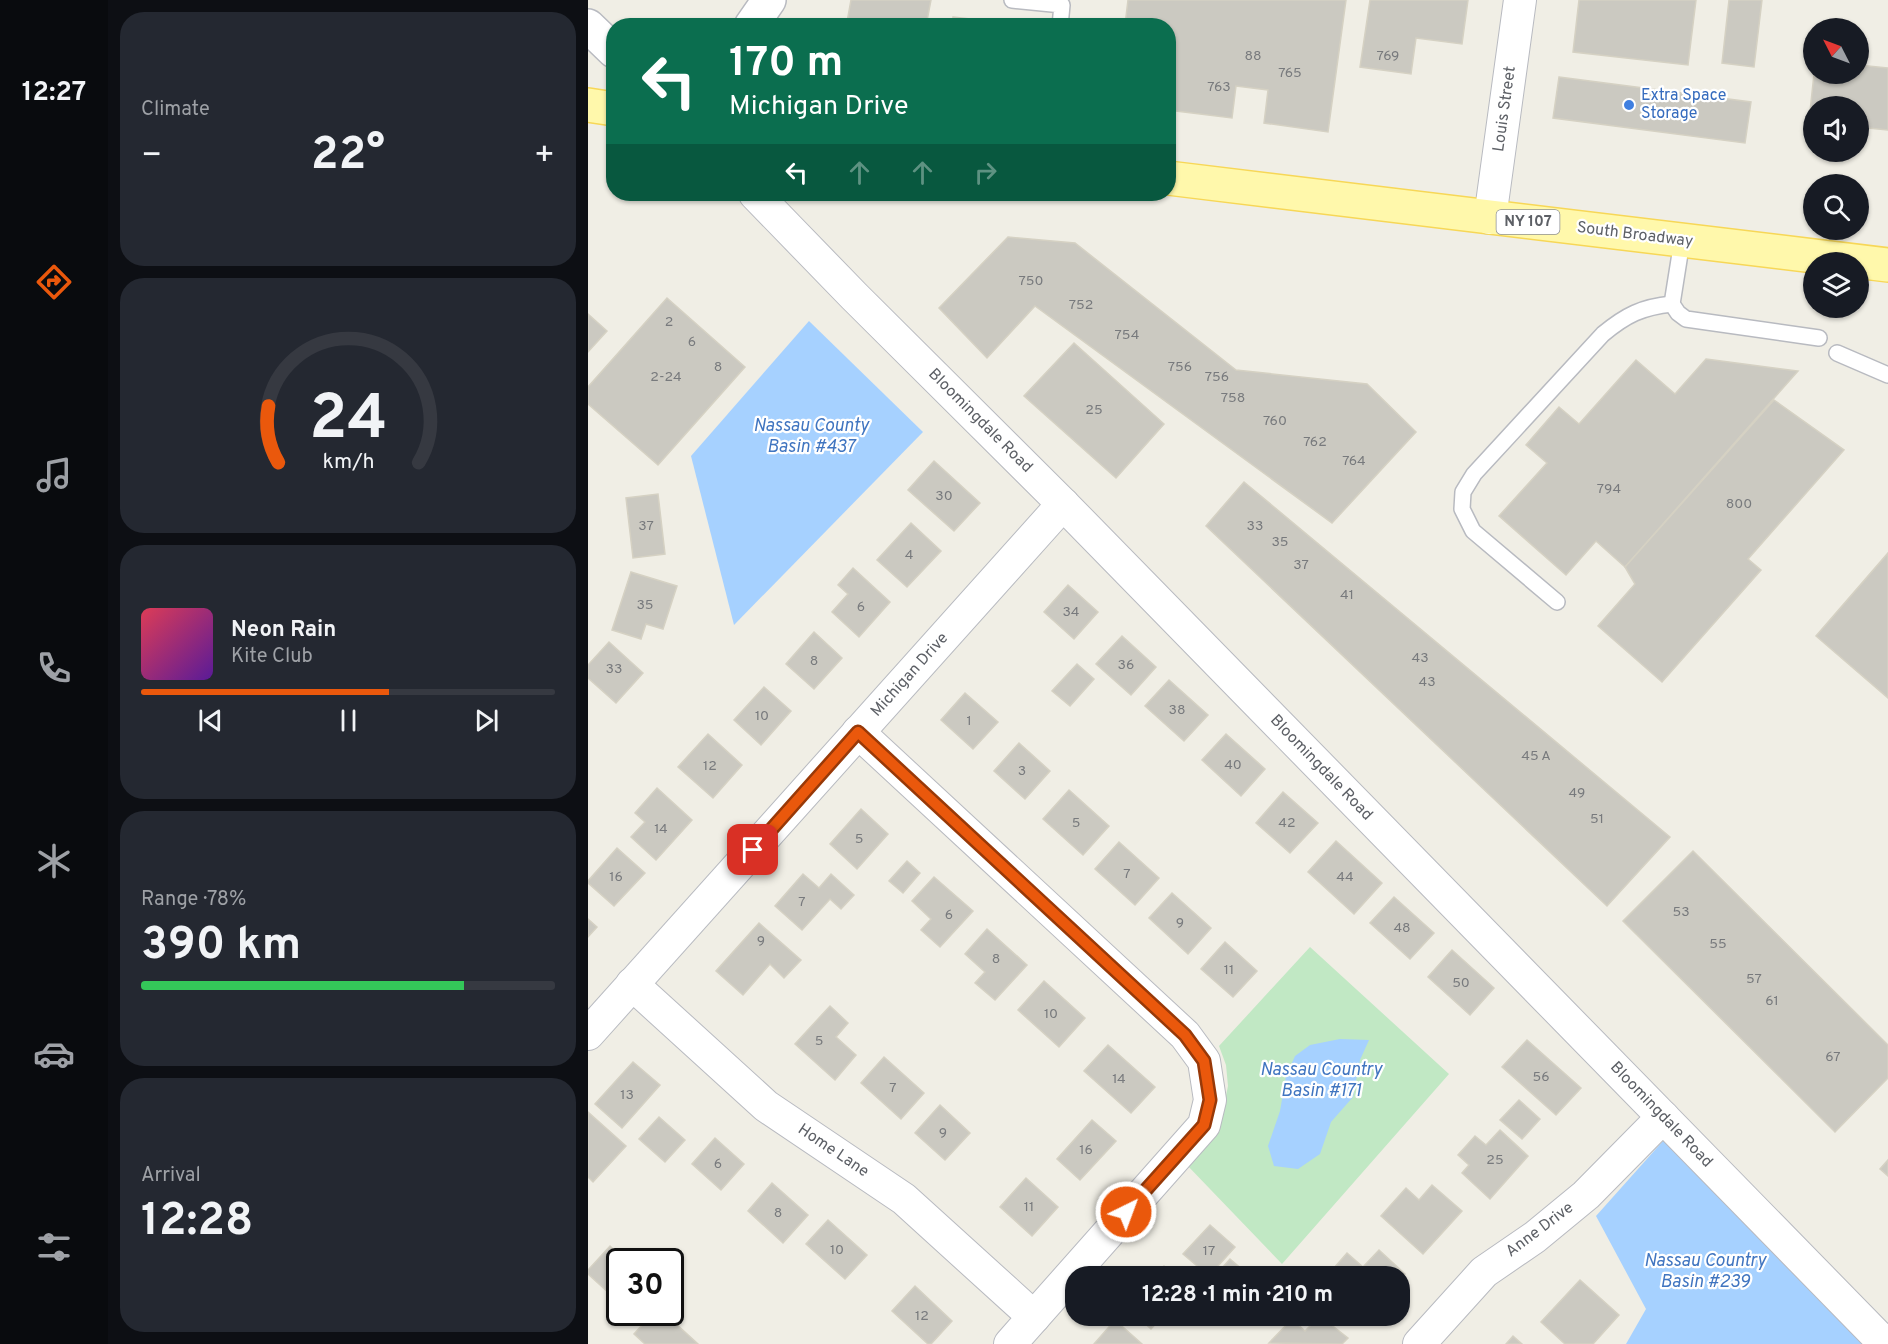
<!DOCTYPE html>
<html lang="en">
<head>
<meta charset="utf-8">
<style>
  :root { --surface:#171b24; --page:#242831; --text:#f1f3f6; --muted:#9ea1a6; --line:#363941; --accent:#ea580c }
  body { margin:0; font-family:Overpass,sans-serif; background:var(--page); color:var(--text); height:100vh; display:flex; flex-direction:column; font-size:22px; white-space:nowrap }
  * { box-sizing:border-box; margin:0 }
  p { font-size:20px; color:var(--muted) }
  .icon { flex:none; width:33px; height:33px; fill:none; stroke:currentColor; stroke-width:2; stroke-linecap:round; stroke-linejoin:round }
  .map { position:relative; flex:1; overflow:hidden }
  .sheet { display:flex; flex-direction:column; gap:12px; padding:12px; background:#0d0f14; width:480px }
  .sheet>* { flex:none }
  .top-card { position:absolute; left:18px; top:18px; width:570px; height:183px; border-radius:24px; box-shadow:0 2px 4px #0004; background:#0b6e4f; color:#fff; overflow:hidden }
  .needle { width:39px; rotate:312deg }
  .tools { position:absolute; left:1215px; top:18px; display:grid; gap:12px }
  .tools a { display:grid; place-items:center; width:66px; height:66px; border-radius:50%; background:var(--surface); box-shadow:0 2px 4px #0004; font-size:30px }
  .speed { position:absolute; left:18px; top:1248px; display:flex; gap:12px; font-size:30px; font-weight:700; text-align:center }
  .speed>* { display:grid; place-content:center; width:78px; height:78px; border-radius:50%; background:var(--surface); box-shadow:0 2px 4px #0004; line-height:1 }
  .speed .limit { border:3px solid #111; border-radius:9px; background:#fff; color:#111 }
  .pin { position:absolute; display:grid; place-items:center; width:51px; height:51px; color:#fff; margin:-26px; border-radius:12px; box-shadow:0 3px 9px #0006 }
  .me { position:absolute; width:66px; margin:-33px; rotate:42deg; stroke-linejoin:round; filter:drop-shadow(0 0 4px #0008) }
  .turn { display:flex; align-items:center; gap:21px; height:126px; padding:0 24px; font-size:27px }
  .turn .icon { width:78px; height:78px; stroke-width:2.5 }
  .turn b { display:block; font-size:42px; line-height:51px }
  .lanes { display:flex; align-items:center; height:57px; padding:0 24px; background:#0003; justify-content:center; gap:30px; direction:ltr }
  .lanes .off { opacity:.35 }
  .big { font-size:45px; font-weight:700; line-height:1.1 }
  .sheet .card { flex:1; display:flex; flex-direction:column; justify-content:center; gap:9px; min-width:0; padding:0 21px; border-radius:24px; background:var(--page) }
  .sheet .dial { align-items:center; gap:0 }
  .dial svg { height:156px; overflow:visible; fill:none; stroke:var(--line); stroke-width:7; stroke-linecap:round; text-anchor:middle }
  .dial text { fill:var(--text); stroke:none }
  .song { display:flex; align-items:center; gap:18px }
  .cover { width:72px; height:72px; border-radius:9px; background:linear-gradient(135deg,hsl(350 70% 55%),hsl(270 70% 35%)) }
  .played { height:6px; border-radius:3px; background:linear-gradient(90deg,var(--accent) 60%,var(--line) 60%) }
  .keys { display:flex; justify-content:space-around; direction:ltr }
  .heat { display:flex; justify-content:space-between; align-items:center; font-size:33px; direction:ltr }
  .charge { height:9px; border-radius:4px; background:linear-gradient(90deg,#34c759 78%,var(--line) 0) }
  .trip { position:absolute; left:477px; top:1266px; width:345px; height:60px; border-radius:24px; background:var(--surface); box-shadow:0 2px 4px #0004; font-weight:700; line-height:60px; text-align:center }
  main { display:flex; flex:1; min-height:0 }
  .tabs { display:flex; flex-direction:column; width:108px; justify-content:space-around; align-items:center; background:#090b0e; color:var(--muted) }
  .tabs .icon { width:42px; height:42px }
  .tabs .active { color:var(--accent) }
  .tabs b { font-size:27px; color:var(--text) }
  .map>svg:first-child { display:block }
</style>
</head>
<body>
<main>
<nav class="tabs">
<b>12:27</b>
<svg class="icon active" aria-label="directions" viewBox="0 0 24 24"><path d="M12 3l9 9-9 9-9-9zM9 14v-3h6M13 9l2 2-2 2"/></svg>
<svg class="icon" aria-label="music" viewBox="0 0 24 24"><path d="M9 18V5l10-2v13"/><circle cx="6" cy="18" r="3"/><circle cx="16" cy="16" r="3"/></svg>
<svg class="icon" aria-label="phone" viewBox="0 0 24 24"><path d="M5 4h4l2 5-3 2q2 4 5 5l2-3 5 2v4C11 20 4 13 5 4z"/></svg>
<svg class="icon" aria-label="climate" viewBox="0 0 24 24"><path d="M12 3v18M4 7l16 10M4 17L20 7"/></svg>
<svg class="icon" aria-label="car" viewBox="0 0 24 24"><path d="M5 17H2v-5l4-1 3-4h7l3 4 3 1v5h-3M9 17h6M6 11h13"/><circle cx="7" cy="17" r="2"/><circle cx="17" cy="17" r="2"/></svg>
<svg class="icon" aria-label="filters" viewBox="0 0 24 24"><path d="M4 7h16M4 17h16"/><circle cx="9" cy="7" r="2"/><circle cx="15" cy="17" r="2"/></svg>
</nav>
<section class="sheet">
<div class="card"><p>Climate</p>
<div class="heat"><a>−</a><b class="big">22°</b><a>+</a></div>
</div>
<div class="card dial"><svg viewBox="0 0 100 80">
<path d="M14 69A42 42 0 1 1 86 69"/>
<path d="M14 69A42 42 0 0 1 9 40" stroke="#ea580c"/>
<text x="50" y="56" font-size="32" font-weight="700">24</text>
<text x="50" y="72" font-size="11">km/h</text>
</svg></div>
<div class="card">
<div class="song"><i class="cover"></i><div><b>Neon Rain</b><p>Kite Club</p></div></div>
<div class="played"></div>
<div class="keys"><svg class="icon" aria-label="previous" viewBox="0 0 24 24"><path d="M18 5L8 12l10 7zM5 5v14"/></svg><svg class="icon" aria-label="pause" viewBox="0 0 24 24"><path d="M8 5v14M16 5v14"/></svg><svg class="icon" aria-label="next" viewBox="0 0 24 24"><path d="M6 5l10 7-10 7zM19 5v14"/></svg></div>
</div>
<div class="card"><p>Range · 78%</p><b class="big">390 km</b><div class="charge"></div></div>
<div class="card"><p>Arrival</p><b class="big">12:28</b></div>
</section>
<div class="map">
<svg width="1300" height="1344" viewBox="0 0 1300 1344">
  <rect width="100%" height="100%" fill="#f0eee5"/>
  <path fill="#c1e8c4" d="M722 947 861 1074 694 1264 597 1163 635 1110 640 1086 638 1065 631 1046Z"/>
  <g fill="#a6d1ff">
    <path d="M221 321 335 432 146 625 103 456Z"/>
    <path d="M752 1039 781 1040 772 1060 765 1097 743 1122 732 1154 710 1169 686 1166 680 1146 692 1111 698 1076 707 1056 722 1045Z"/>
    <path d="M1083 1132 1279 1344H1038L1058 1309 1008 1216Z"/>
  </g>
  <g fill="#cbc9c1" stroke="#d5d1c3" stroke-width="1.5">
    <path d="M263 0H343L338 26H278L259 22Z"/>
    <path d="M540 0H758L740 132 676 123 680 90 648 86 644 118 580 110V26H484L485 19 537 25Z"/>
    <path d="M782 0H880L874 44 828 38 823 74 772 67Z"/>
    <path d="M991 0H1108L1100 65 985 52Z"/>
    <path d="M1141 0H1174L1166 67 1134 63Z"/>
    <path d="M365 17 444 26H364Z"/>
    <path d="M1270 65 1300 68V130L1270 127V106H1226V122L1221 121 1226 74H1270Z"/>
    <path d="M971 77 1163 102 1157 143 965 118Z"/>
    <path d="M420 237 487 243 648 370 779 384 828 432 744 523 447 306 399 358 351 308Z"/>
    <path d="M79 298 157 367 70 465 0 404V387Z"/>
    <path d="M0 314 19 331 0 352Z"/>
    <path d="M486 343 576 424 528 478 436 396Z"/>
    <path d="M1118 359 1210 371 1037 567 1008 541 978 575 911 516 959 463 938 445 971 407 991 424 1048 360 1087 394Z"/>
    <path d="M1186 400 1256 450 1160 559 1173 570 1074 682 1010 626 1047 584 1037 567Z"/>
    <path d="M346 461 392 503 366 531 320 490Z"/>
    <path d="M656 482 1082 837 1019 906 618 526Z"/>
    <path d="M70 494 77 554 45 558 38 498Z"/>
    <path d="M323 523 353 551 319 587 289 560Z"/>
    <path d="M1300 553V698L1228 636Z"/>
    <path d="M265 568 302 602 271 637 244 612 260 594 250 585Z"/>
    <path d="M43 572 89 586 75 629 58 624 53 639 24 630Z"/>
    <path d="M480 585 510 612 486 639 456 612Z"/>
    <path d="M226 632 254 658 226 689 198 664Z"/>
    <path d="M534 636 568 667 543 695 508 664Z"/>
    <path d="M21 642 55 673 28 703 0 678V665Z"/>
    <path d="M489 664 506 679 482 706 464 691Z"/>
    <path d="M581 680 620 715 596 741 557 706Z"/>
    <path d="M176 687 203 711 173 745 146 720Z"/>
    <path d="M377 693 410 722 385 749 353 720Z"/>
    <path d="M120 734 154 765 125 798 90 767Z"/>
    <path d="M638 734 677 769 653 796 614 760Z"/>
    <path d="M431 743 462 771 437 799 406 771Z"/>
    <path d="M69 788 104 820 68 860 43 837 57 822 47 813Z"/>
    <path d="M481 790 521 826 495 855 455 819Z"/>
    <path d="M695 792 730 823 702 853 668 823Z"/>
    <path d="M273 809 300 834 269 869 242 844Z"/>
    <path d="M748 841 794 883 766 914 720 872Z"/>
    <path d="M531 842 571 878 547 905 507 869Z"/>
    <path d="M29 848 57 873 26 906 0 883V881Z"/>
    <path d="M1105 851 1300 1045V1078L1247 1132 1035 921Z"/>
    <path d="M319 861 332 873 315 893 301 881Z"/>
    <path d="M215 874 231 888 243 874 266 895 253 909 242 899 214 930 187 906Z"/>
    <path d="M346 877 385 911 352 947 333 930 343 919 324 901Z"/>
    <path d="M584 893 623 928 600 954 561 918Z"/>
    <path d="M806 897 846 933 822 959 782 923Z"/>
    <path d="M0 919 9 927 0 937Z"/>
    <path d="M171 923 213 960 196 978 182 964 155 995 128 971Z"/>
    <path d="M399 929 439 965 407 1000 387 983 397 972 377 954Z"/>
    <path d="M637 942 669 971 645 997 613 969Z"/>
    <path d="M864 950 906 988 882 1015 840 977Z"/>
    <path d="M456 981 497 1018 471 1047 430 1010Z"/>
    <path d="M242 1006 260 1023 248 1037 268 1055 247 1080 207 1044Z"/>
    <path d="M939 1040 993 1088 968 1115 914 1067Z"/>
    <path d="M520 1045 567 1087 543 1113 496 1071Z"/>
    <path d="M296 1057 336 1093 313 1119 273 1083Z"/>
    <path d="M45 1062 72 1085 34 1128 7 1104Z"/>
    <path d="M931 1100 952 1119 934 1139 912 1120Z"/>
    <path d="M352 1105 382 1133 357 1160 327 1133Z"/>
    <path d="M0 1112 38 1146 5 1182 0 1177Z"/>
    <path d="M71 1117 97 1140 77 1162 51 1139Z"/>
    <path d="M504 1120 528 1141 492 1180 469 1159Z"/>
    <path d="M912 1130 940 1156 902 1199 874 1173 881 1165 870 1155 887 1136 898 1145Z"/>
    <path d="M127 1138 156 1164 133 1190 104 1164Z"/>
    <path d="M1300 1160V1176L1292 1169Z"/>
    <path d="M438 1178 470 1207 444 1236 412 1207Z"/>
    <path d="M184 1183 220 1215 195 1243 160 1211Z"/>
    <path d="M844 1185 874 1211 835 1254 793 1216 818 1188 831 1200Z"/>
    <path d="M240 1220 279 1255 257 1279 218 1244Z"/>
    <path d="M622 1225 647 1247 621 1276 595 1254Z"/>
    <path d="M22 1246 38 1262H32V1303L0 1274V1270Z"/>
    <path d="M791 1250 817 1274 812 1280V1276H739L759 1253 775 1267Z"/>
    <path d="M642 1259 662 1276H627Z"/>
    <path d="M576 1266 587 1276H567Z"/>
    <path d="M992 1280 1031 1315 1005 1344H977L953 1322Z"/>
    <path d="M327 1286 364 1321 343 1344H340L304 1311Z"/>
    <path d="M66 1312H75L110 1344H57L46 1334Z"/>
    <path d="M549 1316H575L563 1329Z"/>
    <path d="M732 1316 760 1338 754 1344 681 1343 704 1319 717 1331Z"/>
    <path d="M527 1320 554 1344H506Z"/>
    <path d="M925 1336 934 1344H918Z"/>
  </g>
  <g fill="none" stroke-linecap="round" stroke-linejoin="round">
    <g stroke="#b8bac0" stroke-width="18">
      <g id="service">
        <path d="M424 0 474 5 472 26"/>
        <path d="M1094 241 1084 304 1090 313 1098 319 1231 338"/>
        <path d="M1249 353 1300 375"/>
        <path d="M969 602 885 531 874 509 875 492 886 474 1015 334C1038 315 1054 307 1084 304"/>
      </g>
    </g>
    <g stroke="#b8bac0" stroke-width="34">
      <g id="minor">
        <path d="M167 194 266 296 475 504 1297 1344"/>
        <path d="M902 218 932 0"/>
        <path d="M270 732 597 1035 616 1061 622 1100 616 1125 422 1344"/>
        <path d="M44 984 178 1106 316 1199 446 1317"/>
        <path d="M0 1034 475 504"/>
        <path d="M831 1344 896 1272 947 1237 998 1195 1075 1117"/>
      </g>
    </g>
    <g stroke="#b8bac0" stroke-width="36">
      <g id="tertiary">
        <path d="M0 26 26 51"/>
        <path d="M163 26 181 0"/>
      </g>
    </g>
    <g stroke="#f7d757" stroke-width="36">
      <g id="primary">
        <path d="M0 105 26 109"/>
        <path d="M580 178 1300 265"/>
      </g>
    </g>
    <use href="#service" stroke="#fff" stroke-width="15"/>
    <use href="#minor" stroke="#fff" stroke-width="32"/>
    <use href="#tertiary" stroke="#fff" stroke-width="33"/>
    <use href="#primary" stroke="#fff8ab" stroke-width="33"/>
  </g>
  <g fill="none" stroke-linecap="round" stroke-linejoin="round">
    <g stroke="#983908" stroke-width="15">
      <path id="route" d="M165 850 270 732 597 1035 616 1061 622 1100 616 1125 538 1212"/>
    </g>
    <use href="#route" stroke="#ea580c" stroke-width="10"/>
  </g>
  <circle fill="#3f7fe0" stroke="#fff" stroke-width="2" cx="1041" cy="105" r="6"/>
  <g text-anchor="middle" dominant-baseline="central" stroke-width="4.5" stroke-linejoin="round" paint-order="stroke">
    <g font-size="14" fill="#787a7d">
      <text x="665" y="56">88</text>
      <text x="800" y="56">769</text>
      <text x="702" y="73">765</text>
      <text x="631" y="87">763</text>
      <text x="443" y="281">750</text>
      <text x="493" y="305">752</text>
      <text x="81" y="322">2</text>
      <text x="539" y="335">754</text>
      <text x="104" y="342">6</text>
      <text x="130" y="367">8</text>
      <text x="592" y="367">756</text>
      <text x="78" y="377">2-24</text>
      <text x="629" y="377">756</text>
      <text x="645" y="398">758</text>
      <text x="506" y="410">25</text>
      <text x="687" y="421">760</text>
      <text x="727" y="442">762</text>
      <text x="766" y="461">764</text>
      <text x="1021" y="489">794</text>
      <text x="356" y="496">30</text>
      <text x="1151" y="504">800</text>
      <text x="58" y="526">37</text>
      <text x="667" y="526">33</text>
      <text x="692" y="542">35</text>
      <text x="321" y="555">4</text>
      <text x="713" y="565">37</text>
      <text x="759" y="595">41</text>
      <text x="57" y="605">35</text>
      <text x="273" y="607">6</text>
      <text x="483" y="612">34</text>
      <text x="832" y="658">43</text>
      <text x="226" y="661">8</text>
      <text x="538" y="665">36</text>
      <text x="26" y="669">33</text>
      <text x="839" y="682">43</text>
      <text x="589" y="710">38</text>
      <text x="174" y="716">10</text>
      <text x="381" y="721">1</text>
      <text x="948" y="756">45 A</text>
      <text x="645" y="765">40</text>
      <text x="122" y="766">12</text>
      <text x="434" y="771">3</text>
      <text x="989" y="793">49</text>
      <text x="1009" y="819">51</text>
      <text x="488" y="823">5</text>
      <text x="699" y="823">42</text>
      <text x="73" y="829">14</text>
      <text x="271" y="839">5</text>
      <text x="539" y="874">7</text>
      <text x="28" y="877">16</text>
      <text x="757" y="877">44</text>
      <text x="214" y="902">7</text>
      <text x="1093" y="912">53</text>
      <text x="361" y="915">6</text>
      <text x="592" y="923">9</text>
      <text x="814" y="928">48</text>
      <text x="173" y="941">9</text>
      <text x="1130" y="944">55</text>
      <text x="408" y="959">8</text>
      <text x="641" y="970">11</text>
      <text x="1166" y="979">57</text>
      <text x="873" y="983">50</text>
      <text x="1184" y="1001">61</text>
      <text x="463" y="1014">10</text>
      <text x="231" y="1041">5</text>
      <text x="1245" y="1057">67</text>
      <text x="953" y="1077">56</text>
      <text x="531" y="1079">14</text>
      <text x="305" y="1088">7</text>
      <text x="39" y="1095">13</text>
      <text x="355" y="1133">9</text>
      <text x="498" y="1150">16</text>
      <text x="907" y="1160">25</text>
      <text x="130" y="1164">6</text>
      <text x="441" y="1207">11</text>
      <text x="190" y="1213">8</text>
      <text x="249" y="1250">10</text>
      <text x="621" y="1251">17</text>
      <text x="334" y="1316">12</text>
    </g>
    <rect fill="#fff" stroke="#8e9094" stroke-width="1.5" x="908.5" y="210" width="63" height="24" rx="4.5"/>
    <g font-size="15" font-weight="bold" fill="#5d6066">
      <text x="940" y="222">NY 107</text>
    </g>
    <g font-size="16" fill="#366cbe" stroke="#fff" text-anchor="start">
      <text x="1053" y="96">Extra Space<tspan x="1053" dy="18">Storage</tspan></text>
    </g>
    <g font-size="16" fill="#5d6066" stroke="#fff">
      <text transform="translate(917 109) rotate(-82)">Louis Street</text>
      <text transform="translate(1047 235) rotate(7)">South Broadway</text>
      <text transform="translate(392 421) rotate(45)">Bloomingdale Road</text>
      <text transform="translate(322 675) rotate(-48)">Michigan Drive</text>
      <text transform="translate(733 768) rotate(46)">Bloomingdale Road</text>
      <text transform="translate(1073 1115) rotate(46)">Bloomingdale Road</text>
      <text transform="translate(245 1151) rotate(34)">Home Lane</text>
      <text transform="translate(952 1230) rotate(-37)">Anne Drive</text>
    </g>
    <g font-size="18" font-style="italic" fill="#4075c0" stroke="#fff">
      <text x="223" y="426">Nassau County<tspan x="223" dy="21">Basin #437</tspan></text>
      <text x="733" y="1070">Nassau Country<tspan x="733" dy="21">Basin #171</tspan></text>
      <text x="1117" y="1261">Nassau Country<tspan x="1117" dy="21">Basin #239</tspan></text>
    </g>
  </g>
</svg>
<div class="tools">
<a><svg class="needle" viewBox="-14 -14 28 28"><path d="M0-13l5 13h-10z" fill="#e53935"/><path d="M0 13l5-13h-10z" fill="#9ea1a6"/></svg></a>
<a><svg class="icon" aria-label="sound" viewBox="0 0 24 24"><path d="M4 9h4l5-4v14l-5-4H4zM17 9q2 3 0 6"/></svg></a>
<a><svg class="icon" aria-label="search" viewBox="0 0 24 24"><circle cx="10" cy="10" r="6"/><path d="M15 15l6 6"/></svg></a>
<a><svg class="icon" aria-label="layers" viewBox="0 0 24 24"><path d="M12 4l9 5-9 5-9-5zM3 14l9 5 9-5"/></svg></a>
</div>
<div class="speed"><div class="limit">30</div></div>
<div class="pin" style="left:165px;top:850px;background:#d93025"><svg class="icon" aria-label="arrive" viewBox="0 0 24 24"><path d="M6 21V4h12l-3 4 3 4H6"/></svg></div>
<svg class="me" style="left:538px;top:1212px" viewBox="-20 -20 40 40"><circle r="17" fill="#ea580c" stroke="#fff" stroke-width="3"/><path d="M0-11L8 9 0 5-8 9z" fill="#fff"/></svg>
<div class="trip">12:28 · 1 min · 210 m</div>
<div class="top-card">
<div class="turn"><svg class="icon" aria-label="left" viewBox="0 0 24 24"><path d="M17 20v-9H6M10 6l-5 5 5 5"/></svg><div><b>170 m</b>Michigan Drive</div></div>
<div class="lanes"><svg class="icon" aria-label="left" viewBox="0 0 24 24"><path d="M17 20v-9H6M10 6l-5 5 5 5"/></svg><svg class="icon off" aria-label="ahead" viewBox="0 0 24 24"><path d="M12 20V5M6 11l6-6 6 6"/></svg><svg class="icon off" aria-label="ahead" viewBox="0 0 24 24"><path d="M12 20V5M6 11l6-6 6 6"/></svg><svg class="icon off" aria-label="right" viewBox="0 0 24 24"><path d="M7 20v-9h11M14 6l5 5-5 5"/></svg></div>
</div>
</div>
</main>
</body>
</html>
